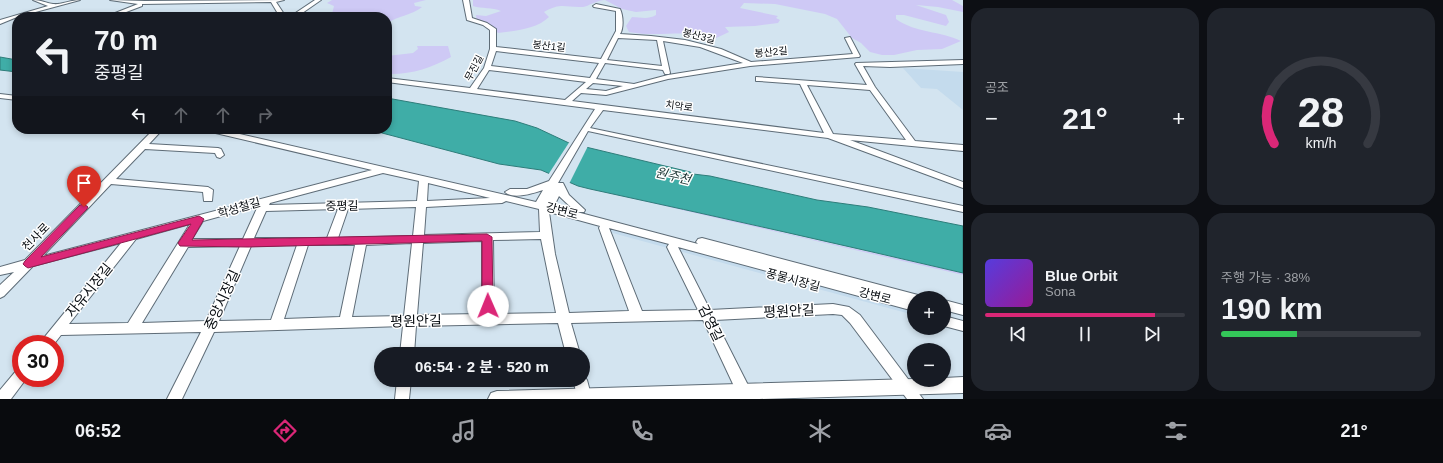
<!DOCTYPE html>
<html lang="ko">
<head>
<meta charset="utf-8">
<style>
  :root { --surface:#171b24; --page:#20242c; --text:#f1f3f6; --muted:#9ea1a6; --line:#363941; --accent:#db2777 }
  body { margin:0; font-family:Arial,"Noto Sans KR",sans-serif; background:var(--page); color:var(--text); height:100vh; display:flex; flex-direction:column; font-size:15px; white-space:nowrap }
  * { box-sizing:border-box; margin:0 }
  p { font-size:13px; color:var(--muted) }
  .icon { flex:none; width:22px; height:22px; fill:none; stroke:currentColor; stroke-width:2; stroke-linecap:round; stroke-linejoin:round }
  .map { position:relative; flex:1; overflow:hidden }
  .sheet { display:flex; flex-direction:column; gap:8px; padding:8px; background:#0d0f14; width:480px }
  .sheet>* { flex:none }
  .guide { position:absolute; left:12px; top:12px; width:380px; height:122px; border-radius:16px; box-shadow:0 2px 6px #0003; background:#171b24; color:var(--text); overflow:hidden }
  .fabs { position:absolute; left:907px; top:291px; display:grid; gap:8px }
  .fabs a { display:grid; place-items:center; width:44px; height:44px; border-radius:50%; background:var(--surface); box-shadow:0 2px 6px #0003; font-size:20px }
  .speed { position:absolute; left:12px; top:335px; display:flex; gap:8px; font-size:20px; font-weight:700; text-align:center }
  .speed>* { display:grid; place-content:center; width:52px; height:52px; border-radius:50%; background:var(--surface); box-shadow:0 2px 6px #0003; line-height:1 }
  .speed .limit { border:6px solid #d22; background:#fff; color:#111 }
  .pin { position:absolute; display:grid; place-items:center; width:34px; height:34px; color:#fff; margin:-41px -17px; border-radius:50% 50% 50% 0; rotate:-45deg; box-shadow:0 0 4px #0007 }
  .pin .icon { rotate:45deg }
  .me { position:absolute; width:44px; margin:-22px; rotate:359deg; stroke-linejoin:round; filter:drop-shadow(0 0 3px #0008) }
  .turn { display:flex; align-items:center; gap:14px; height:84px; padding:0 16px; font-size:18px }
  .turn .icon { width:52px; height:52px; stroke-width:2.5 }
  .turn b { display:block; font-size:28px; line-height:34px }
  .lanes { display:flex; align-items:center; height:38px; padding:0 16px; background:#0003; justify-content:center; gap:20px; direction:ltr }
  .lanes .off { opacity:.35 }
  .big { font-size:30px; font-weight:700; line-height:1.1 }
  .sheet .tile { flex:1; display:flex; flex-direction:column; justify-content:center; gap:6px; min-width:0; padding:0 14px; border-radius:16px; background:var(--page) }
  .sheet .dial { align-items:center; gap:0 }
  .dial svg { height:104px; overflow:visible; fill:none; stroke:var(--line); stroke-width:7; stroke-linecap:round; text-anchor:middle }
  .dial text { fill:var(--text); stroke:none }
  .song { display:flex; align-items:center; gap:12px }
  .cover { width:48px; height:48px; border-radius:6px; background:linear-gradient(135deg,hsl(250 70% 55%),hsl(300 70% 35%)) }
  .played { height:4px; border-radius:2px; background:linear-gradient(90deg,var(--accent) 85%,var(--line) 85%) }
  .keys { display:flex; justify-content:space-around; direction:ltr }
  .heat { display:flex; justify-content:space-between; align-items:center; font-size:22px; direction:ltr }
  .charge { height:6px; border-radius:3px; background:linear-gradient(90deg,#34c759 38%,var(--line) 0) }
  .sheet .tiles { flex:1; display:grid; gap:8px; grid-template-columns:repeat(2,1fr) }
  .trip { position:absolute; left:374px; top:347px; width:216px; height:40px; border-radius:20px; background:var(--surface); box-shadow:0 2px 6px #0003; font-weight:700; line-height:40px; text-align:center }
  .tabs { display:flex; height:64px; justify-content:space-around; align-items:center; background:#090b0e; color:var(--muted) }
  .tabs .icon { width:28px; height:28px }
  .tabs .selected { color:var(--accent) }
  .tabs b { font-size:18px; color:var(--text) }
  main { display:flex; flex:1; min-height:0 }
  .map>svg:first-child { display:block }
</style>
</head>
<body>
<main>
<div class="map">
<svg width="963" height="399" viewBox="0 0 963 399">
  <rect width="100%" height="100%" fill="#d3e4f0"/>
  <g fill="#c4dbed">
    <path d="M903 68 963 72V110L937 89 921 88Z"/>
    <path d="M610 228 914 310V315L609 232Z"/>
  </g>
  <g fill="#cec9f5">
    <path d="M332 0H426L414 3 415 6 422 7C412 15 398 16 387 23V17H328L332 14 334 6 327 3Z"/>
    <path d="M473 0H604C595 1 589 6 583 7 565 8 562 2 544 12L549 17C537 29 515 31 498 33L493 28 477 23 476 15 486 16 501 11C492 7 482 9 473 6Z"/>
    <path d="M605 0H952L963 6V12L938 7 916 5 946 15 949 22 946 26 904 15H896V19C915 33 941 31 961 41L942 49 917 50 894 55H882L870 52 861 43 852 38 837 19 825 14 775 4 744 3 740 8 778 16 776 18 780 20 778 23 755 26 725 27 729 32 712 40H706L702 35C677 31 656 37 629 32L626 26 632 17C641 17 647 20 656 15V10L636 12 622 9Z"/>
    <path d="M417 46H448L451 57C431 68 410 75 387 74V56L413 53 418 49Z"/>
    <path d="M578 186 710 214 784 233 963 273V275Z"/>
  </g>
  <g fill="#3fada7" stroke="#2e7d7a">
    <path d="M0 57 17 60V72L0 70Z"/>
    <path d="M387 98 515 121 537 128 569 143 690 172 693 174 710 176 817 200 868 207 963 226V273C839 244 715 216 590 189L578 186 541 170 499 164 367 129H387Z"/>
  </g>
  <path fill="#d3e4f0" d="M570 141 588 146 569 184 548 175Z"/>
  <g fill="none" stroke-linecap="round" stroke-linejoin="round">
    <g stroke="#5e6c77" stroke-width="2">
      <g id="minor">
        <path d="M33 0C41 0 46 3 53 4 61 5 71 0 80 0L17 17 0 24V20L48 6Z"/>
        <path d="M110 0 145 1 284 0 276 2 286 17H280L271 2 142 4V6L113 17H105L138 4Z"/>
        <path d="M315 0H321L298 16 286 17 294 14Z"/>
        <path d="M463 0H469L472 18 487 23 496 29V47L601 59 616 31V11L594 7 593 6 596 4 620 9C623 15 624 28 620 34L651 36 685 40 721 49 751 62 853 54 845 38 850 37 860 56 859 57 750 66 668 79 606 95 581 93 572 101 824 133 800 84 759 81H756V77L867 85 855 64 856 63 963 60V64L890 67 863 66 875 87 915 141 963 145V151L850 140 963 182V188L828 138 603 110 590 128 963 206V212L588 131 558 183H563L569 195 585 210 584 212H576L559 196 554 206 698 244 696 242 698 239 702 238 918 295 920 298H914V311L678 247 710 310 833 304 849 307 860 315 923 399H907L850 323 842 315 833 314 715 320 755 399H740L703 320 571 323 580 354H566L558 323 416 326 414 354H400L403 326 214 332 182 399H167L201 332 61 335 54 344H39L121 243 33 266 4 296 0 298V285L14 272 0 275V267L25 260 154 129H163L149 144 218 148 221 149 224 155 220 158 217 157 215 153 145 149 116 179 208 187 213 190 212 201H204L203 192 111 184 43 256 372 170 207 131 203 129H218L536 202 543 190C534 193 513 200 505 192L510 189H527L549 181 595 109 387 82V78L470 88 484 68 490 49V30L483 25 467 20ZM618 38 657 40 662 66 607 60ZM663 41 700 47 743 63 668 75 634 84 596 79 605 63 663 70 665 74H669L670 73ZM496 51 599 63 590 78 491 66ZM489 70 586 82 565 100 477 89ZM593 83 623 86 606 91 586 89ZM807 85 870 90 906 140 833 134ZM383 173 419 181 417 201 269 205 270 203ZM428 183 490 198 427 201ZM506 201 539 209 540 232 424 235 426 207 502 203ZM258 206 243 239H192L203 221ZM416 207 413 236 338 238 348 209ZM338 209 327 238H254L266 211ZM549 212 600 226 599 228 629 311 569 313 555 254ZM190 224 128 323 69 324 136 239ZM609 228 669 244 667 247 698 310 642 311ZM541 239 556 313 494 314 493 240ZM482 241V314L417 315 423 243ZM412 243 404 316 352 317 366 245ZM297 245 271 320 219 321 251 246ZM308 245H355L340 317 284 319ZM240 246 206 321 142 323 188 247Z"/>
        <path d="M0 94 17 96V100L0 98Z"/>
        <path d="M944 300 963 305V315L944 310Z"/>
        <path d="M944 316 963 321V331L944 326Z"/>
        <path d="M21 369V378H27L26 379 11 399H0V390L16 371Z"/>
        <path d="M583 375 587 380 592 399H578L573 380H583Z"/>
        <path d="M397 380H411L409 399H395Z"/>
      </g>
    </g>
    <g stroke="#5e6c77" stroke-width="2">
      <path id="major" d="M963 377V393L759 399H488L491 393 497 391 914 379 944 380V378Z"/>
    </g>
    <use href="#minor" fill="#fff" fill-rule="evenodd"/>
    <use href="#major" fill="#fff" fill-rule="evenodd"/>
  </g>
  <path fill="#db2777" stroke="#8e194d" d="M84 204 88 207 87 209 41 257 199 216 204 219 192 240 487 234 492 237 493 306 492 309H484L482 306V241L248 247 180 246 178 243 191 224 28 268 25 266 23 264 25 261 80 205Z"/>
  <g text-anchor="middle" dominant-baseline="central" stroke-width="3" stroke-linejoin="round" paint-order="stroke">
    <g font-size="10" fill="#070c11" stroke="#fff">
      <text transform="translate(699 36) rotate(14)">봉산3길</text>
      <text transform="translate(549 46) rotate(6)">봉산1길</text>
      <text transform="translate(771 52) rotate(-5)">봉산2길</text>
      <text transform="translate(474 68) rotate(-62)">무진길</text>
      <text transform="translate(679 106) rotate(7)">치악로</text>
    </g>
    <g font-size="12" fill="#070c11" stroke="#fff">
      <text transform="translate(342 206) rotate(-1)">중평길</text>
      <text transform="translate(239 208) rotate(-16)">학성철길</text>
      <text transform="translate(562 211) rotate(15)">강변로</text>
      <text transform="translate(36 237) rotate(-46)">천사로</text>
      <text transform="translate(793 280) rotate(15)">풍물시장길</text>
      <text transform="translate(875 296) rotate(15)">강변로</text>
    </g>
    <g font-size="13" font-style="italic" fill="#193230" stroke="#fff">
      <text transform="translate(673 176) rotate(13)">원주천</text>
    </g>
    <g font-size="14" fill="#070c11" stroke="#fff">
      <text transform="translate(89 290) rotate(-51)">자유시장길</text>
      <text transform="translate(222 300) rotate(-65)">중앙시장길</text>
      <text transform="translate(789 311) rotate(-3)">평원안길</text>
      <text transform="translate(416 321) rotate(-1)">평원안길</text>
      <text transform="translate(711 323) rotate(64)">감영길</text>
    </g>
  </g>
</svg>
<div class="fabs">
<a>+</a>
<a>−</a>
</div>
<div class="speed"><div class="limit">30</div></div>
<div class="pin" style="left:84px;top:207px;background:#d93025"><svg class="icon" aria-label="arrive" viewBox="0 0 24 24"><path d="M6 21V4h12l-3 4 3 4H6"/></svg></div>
<svg class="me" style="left:488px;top:306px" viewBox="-20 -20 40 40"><circle r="19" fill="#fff"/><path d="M0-13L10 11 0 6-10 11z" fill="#db2777"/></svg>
<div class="trip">06:54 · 2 분 · 520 m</div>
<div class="guide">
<div class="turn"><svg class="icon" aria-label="left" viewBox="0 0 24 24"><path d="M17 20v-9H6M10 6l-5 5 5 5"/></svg><div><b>70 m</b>중평길</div></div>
<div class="lanes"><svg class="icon" aria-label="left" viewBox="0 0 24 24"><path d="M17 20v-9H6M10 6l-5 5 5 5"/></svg><svg class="icon off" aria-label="ahead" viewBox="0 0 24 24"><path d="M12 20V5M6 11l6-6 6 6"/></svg><svg class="icon off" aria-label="ahead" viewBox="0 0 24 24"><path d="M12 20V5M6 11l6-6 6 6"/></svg><svg class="icon off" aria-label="right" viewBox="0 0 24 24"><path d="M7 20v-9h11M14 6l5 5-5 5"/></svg></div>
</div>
</div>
<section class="sheet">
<div class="tiles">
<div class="tile"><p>공조</p>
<div class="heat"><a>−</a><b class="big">21°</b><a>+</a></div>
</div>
<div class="tile dial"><svg viewBox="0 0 100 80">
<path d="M14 69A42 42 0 1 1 86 69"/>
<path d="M14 69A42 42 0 0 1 10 35" stroke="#db2777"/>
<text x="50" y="56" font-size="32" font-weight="700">28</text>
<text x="50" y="72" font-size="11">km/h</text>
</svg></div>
<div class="tile">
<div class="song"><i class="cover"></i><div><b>Blue Orbit</b><p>Sona</p></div></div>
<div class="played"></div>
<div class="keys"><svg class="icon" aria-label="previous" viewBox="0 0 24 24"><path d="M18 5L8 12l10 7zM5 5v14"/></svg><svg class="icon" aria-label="pause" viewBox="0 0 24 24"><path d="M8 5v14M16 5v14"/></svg><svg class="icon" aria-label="next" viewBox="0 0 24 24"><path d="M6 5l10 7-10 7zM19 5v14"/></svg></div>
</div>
<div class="tile"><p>주행 가능 · 38%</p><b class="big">190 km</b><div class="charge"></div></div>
</div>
</section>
</main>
<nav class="tabs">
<b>06:52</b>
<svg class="icon selected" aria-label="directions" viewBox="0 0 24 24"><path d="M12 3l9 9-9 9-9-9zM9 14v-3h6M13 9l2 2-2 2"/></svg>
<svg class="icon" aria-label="music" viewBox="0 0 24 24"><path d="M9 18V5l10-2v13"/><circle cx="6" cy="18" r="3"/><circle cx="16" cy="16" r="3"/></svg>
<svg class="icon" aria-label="phone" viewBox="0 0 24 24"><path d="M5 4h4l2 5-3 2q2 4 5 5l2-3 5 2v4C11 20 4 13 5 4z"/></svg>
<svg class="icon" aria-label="climate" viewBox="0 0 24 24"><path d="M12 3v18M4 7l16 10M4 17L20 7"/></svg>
<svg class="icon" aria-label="car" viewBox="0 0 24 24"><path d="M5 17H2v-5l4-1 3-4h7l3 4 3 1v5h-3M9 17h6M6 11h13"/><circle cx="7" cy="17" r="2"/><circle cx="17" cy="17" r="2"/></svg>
<svg class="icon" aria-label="filters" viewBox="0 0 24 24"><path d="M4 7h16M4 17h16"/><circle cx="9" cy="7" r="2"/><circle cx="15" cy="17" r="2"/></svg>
<b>21°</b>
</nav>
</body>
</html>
